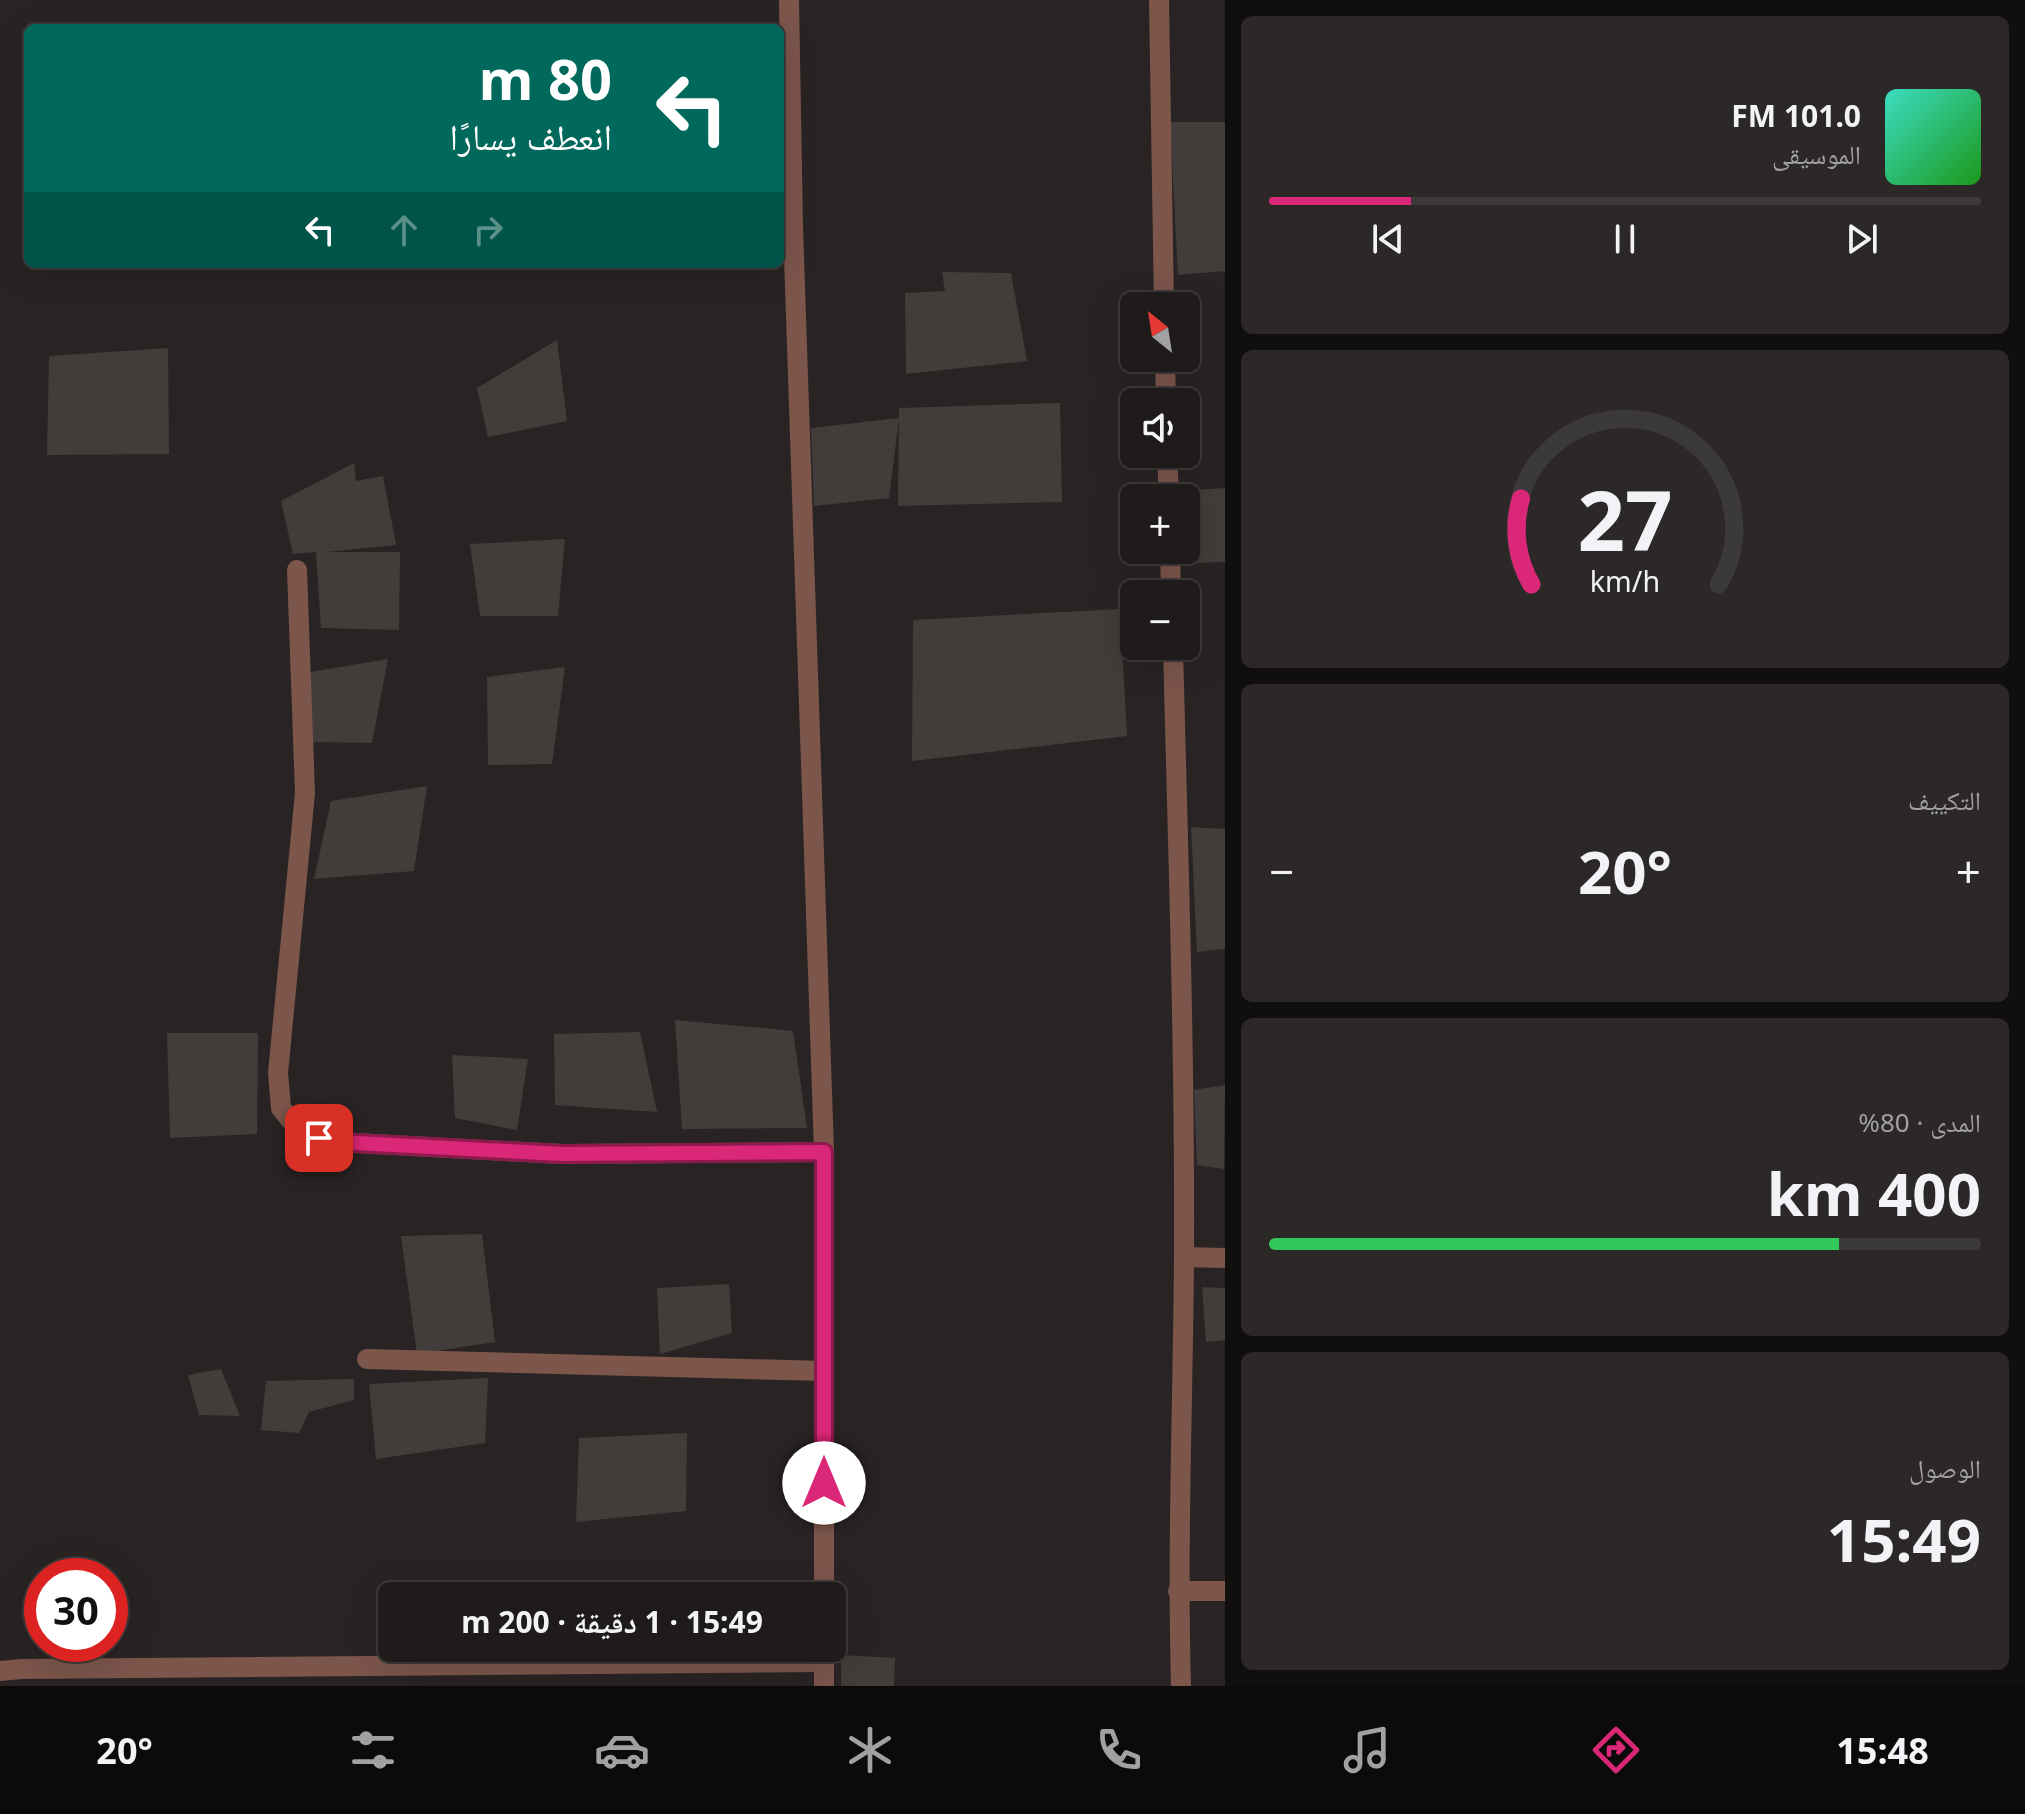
<!DOCTYPE html>
<html lang="ar">
<head>
<meta charset="utf-8">
<style>
  :root { --surface:#1f1b1a; --page:#2c2827; --text:#f1f3f6; --muted:#a1a1a2; --line:#3c3939; --accent:#db2777 }
  body { margin:0; font-family:"Noto Sans","Noto Naskh Arabic",sans-serif; background:var(--page); color:var(--text); direction:rtl; height:100vh; display:flex; flex-direction:column; font-size:30px; white-space:nowrap }
  * { box-sizing:border-box; margin:0 }
  p { font-size:26px; color:var(--muted) }
  .icon { flex:none; width:44px; height:44px; fill:none; stroke:currentColor; stroke-width:2; stroke-linecap:round; stroke-linejoin:round }
  .map { position:relative; flex:1; overflow:hidden; direction:ltr }
  .details { display:flex; flex-direction:column; gap:16px; padding:16px; background:#110f0e; width:800px }
  .details>* { flex:none }
  .top-card { position:absolute; left:24px; top:24px; width:760px; height:244px; border-radius:12px; box-shadow:0 8px 32px #0002,0 0 0 2px var(--line); direction:rtl; background:#00695c; color:#fff; overflow:hidden }
  .needle { width:52px; rotate:330deg }
  .tools { position:absolute; left:1120px; top:292px; display:grid; gap:16px }
  .tools a { display:grid; place-items:center; width:80px; height:80px; border-radius:12px; background:var(--surface); box-shadow:0 8px 32px #0002,0 0 0 2px var(--line); font-size:40px }
  .speed { position:absolute; left:24px; top:1558px; display:flex; gap:16px; font-size:40px; font-weight:700; text-align:center }
  .speed>* { display:grid; place-content:center; width:104px; height:104px; border-radius:50%; background:var(--surface); box-shadow:0 8px 32px #0002,0 0 0 2px var(--line); line-height:1 }
  .speed .limit { border:12px solid #d22; background:#fff; color:#111 }
  .pin { position:absolute; display:grid; place-items:center; width:68px; height:68px; color:#fff; margin:-34px; border-radius:16px; box-shadow:0 4px 12px #0006 }
  .me { position:absolute; width:88px; margin:-44px; rotate:0deg; stroke-linejoin:round; filter:drop-shadow(0 0 6px #0008) }
  .turn { display:flex; align-items:center; gap:28px; height:168px; padding:0 40px; font-size:36px }
  .turn .icon { width:104px; height:104px; stroke-width:2.5 }
  .turn b { display:block; font-size:56px; line-height:68px }
  .lanes { display:flex; align-items:center; height:76px; padding:0 40px; background:#0003; justify-content:center; gap:40px; direction:ltr }
  .lanes .off { opacity:.35 }
  .big { font-size:60px; font-weight:700; line-height:1.1 }
  .details .tile { flex:1; display:flex; flex-direction:column; justify-content:center; gap:12px; min-width:0; padding:0 28px; border-radius:12px; background:var(--page) }
  .details .dial { align-items:center; gap:0 }
  .dial svg { height:208px; overflow:visible; fill:none; stroke:var(--line); stroke-width:7; stroke-linecap:round; text-anchor:middle }
  .dial text { fill:var(--text); stroke:none }
  .song { display:flex; align-items:center; gap:24px }
  .cover { width:96px; height:96px; border-radius:12px; background:linear-gradient(135deg,hsl(170 70% 55%),hsl(120 70% 35%)) }
  .played { height:8px; border-radius:4px; background:linear-gradient(90deg,var(--accent) 20%,var(--line) 20%) }
  .keys { display:flex; justify-content:space-around; direction:ltr }
  .heat { display:flex; justify-content:space-between; align-items:center; font-size:44px; direction:ltr }
  .charge { height:12px; border-radius:6px; background:linear-gradient(90deg,#34c759 80%,var(--line) 0) }
  .trip { position:absolute; left:378px; top:1582px; width:468px; height:80px; border-radius:12px; background:var(--surface); box-shadow:0 8px 32px #0002,0 0 0 2px var(--line); font-weight:700; line-height:80px; text-align:center; direction:rtl }
  .dock { display:flex; height:128px; justify-content:space-around; align-items:center; background:#0c0b0a; color:var(--muted) }
  .dock .icon { width:56px; height:56px }
  .dock .current { color:var(--accent) }
  .dock b { font-size:36px; color:var(--text) }
  main { display:flex; flex:1; min-height:0 }
  .map>svg:first-child { display:block }
</style>
</head>
<body>
<main>
<section class="details">
<div class="tile">
<div class="song"><i class="cover"></i><div><b>101.0 FM</b><p>الموسيقى</p></div></div>
<div class="played"></div>
<div class="keys"><svg class="icon" aria-label="previous" viewBox="0 0 24 24"><path d="M18 5L8 12l10 7zM5 5v14"/></svg><svg class="icon" aria-label="pause" viewBox="0 0 24 24"><path d="M8 5v14M16 5v14"/></svg><svg class="icon" aria-label="next" viewBox="0 0 24 24"><path d="M6 5l10 7-10 7zM19 5v14"/></svg></div>
</div>
<div class="tile dial"><svg viewBox="0 0 100 80">
<path d="M14 69A42 42 0 1 1 86 69"/>
<path d="M14 69A42 42 0 0 1 10 36" stroke="#db2777"/>
<text x="50" y="56" font-size="32" font-weight="700">27</text>
<text x="50" y="72" font-size="11">km/h</text>
</svg></div>
<div class="tile"><p>التكييف</p>
<div class="heat"><a>−</a><b class="big">20°</b><a>+</a></div>
</div>
<div class="tile"><p>المدى · 80%</p><b class="big">400 km</b><div class="charge"></div></div>
<div class="tile"><p>الوصول</p><b class="big">15:49</b></div>
</section>
<div class="map">
<svg width="1225" height="1686" viewBox="0 0 1225 1686">
  <rect width="100%" height="100%" fill="#292423"/>
  <g fill="#423d3b">
    <path d="M1170 122H1225V271L1178 275Z"/>
    <path d="M942 272 1011 273 1027 361 906 374 905 293 945 291Z"/>
    <path d="M557 340 567 421 488 437 477 388Z"/>
    <path d="M168 348 169 454 47 455 49 356Z"/>
    <path d="M1060 403 1062 502 898 506 899 408Z"/>
    <path d="M899 418 889 498 814 506 811 428Z"/>
    <path d="M354 463 356 481 383 476 396 545 326 552H400L399 630 321 628 316 552 293 554 281 501Z"/>
    <path d="M1225 488V562L1183 563 1194 490Z"/>
    <path d="M565 539 558 616H480L470 544Z"/>
    <path d="M1120 609 1127 736 912 761 913 620Z"/>
    <path d="M388 659 372 743 313 742 310 672Z"/>
    <path d="M565 667 552 764 488 765 487 677Z"/>
    <path d="M427 786 414 871 314 879 331 801Z"/>
    <path d="M1191 827 1225 829V949L1197 952Z"/>
    <path d="M675 1020 793 1031 807 1128 682 1129Z"/>
    <path d="M640 1032 657 1112 555 1105 554 1034Z"/>
    <path d="M167 1033H258L257 1134 170 1138Z"/>
    <path d="M452 1055 528 1059 517 1130 455 1118Z"/>
    <path d="M1225 1085 1224 1169 1197 1165 1194 1090Z"/>
    <path d="M482 1234 495 1342 417 1354 401 1236Z"/>
    <path d="M729 1284 732 1333 660 1354 657 1288Z"/>
    <path d="M1202 1287 1225 1288V1340L1206 1342Z"/>
    <path d="M221 1369 240 1416 199 1415 188 1375Z"/>
    <path d="M488 1378 485 1443 376 1459 369 1384Z"/>
    <path d="M354 1379V1400L309 1412 299 1433 261 1430 266 1381Z"/>
    <path d="M687 1433 686 1511 576 1522 579 1438Z"/>
    <path d="M841 1655 895 1658 894 1686H841Z"/>
  </g>
  <g fill="none" stroke-linecap="round" stroke-linejoin="round">
    <g stroke="#7c554b" stroke-width="20">
      <path d="M789 0 793 227 824 1152V1596"/>
      <path d="M1159 0 1164 306"/>
      <path d="M1165 358 1166 402"/>
      <path d="M1167 454 1169 498"/>
      <path d="M1170 550 1171 594"/>
      <path d="M297 570 305 793 278 1073 281 1108 301 1133 337 1142 562 1154 824 1152"/>
      <path d="M1173 646C1178 850 1185 1053 1184 1257 1183 1400 1177 1543 1181 1686"/>
      <path d="M1184 1257 1225 1258"/>
      <path d="M367 1359 824 1371"/>
      <path d="M1178 1591H1225"/>
      <path d="M824 1650V1686"/>
      <path d="M0 1671 21 1669 824 1662"/>
    </g>
  </g>
  <g fill="none" stroke-linecap="round" stroke-linejoin="round">
    <g stroke="#8e194d" stroke-width="20">
      <path id="route" d="M319 1138 337 1142 562 1154 824 1152V1483"/>
    </g>
    <use href="#route" stroke="#db2777" stroke-width="14"/>
  </g>
</svg>
<div class="tools">
<a><svg class="needle" viewBox="-14 -14 28 28"><path d="M0-13l5 13h-10z" fill="#e53935"/><path d="M0 13l5-13h-10z" fill="#a1a1a2"/></svg></a>
<a><svg class="icon" aria-label="sound" viewBox="0 0 24 24"><path d="M4 9h4l5-4v14l-5-4H4zM17 9q2 3 0 6"/></svg></a>
<a>+</a>
<a>−</a>
</div>
<div class="speed"><div class="limit">30</div></div>
<div class="pin" style="left:319px;top:1138px;background:#d93025"><svg class="icon" aria-label="arrive" viewBox="0 0 24 24"><path d="M6 21V4h12l-3 4 3 4H6"/></svg></div>
<svg class="me" style="left:824px;top:1483px" viewBox="-20 -20 40 40"><circle r="19" fill="#fff"/><path d="M0-13L10 11 0 6-10 11z" fill="#db2777"/></svg>
<div class="trip">15:49 · 1 دقيقة · 200 m</div>
<div class="top-card">
<div class="turn"><svg class="icon" aria-label="left" viewBox="0 0 24 24"><path d="M17 20v-9H6M10 6l-5 5 5 5"/></svg><div><b>80 m</b>انعطف يسارًا</div></div>
<div class="lanes"><svg class="icon" aria-label="left" viewBox="0 0 24 24"><path d="M17 20v-9H6M10 6l-5 5 5 5"/></svg><svg class="icon off" aria-label="ahead" viewBox="0 0 24 24"><path d="M12 20V5M6 11l6-6 6 6"/></svg><svg class="icon off" aria-label="right" viewBox="0 0 24 24"><path d="M7 20v-9h11M14 6l5 5-5 5"/></svg></div>
</div>
</div>
</main>
<nav class="dock">
<b>15:48</b>
<svg class="icon current" aria-label="directions" viewBox="0 0 24 24"><path d="M12 3l9 9-9 9-9-9zM9 14v-3h6M13 9l2 2-2 2"/></svg>
<svg class="icon" aria-label="music" viewBox="0 0 24 24"><path d="M9 18V5l10-2v13"/><circle cx="6" cy="18" r="3"/><circle cx="16" cy="16" r="3"/></svg>
<svg class="icon" aria-label="phone" viewBox="0 0 24 24"><path d="M5 4h4l2 5-3 2q2 4 5 5l2-3 5 2v4C11 20 4 13 5 4z"/></svg>
<svg class="icon" aria-label="climate" viewBox="0 0 24 24"><path d="M12 3v18M4 7l16 10M4 17L20 7"/></svg>
<svg class="icon" aria-label="car" viewBox="0 0 24 24"><path d="M5 17H2v-5l4-1 3-4h7l3 4 3 1v5h-3M9 17h6M6 11h13"/><circle cx="7" cy="17" r="2"/><circle cx="17" cy="17" r="2"/></svg>
<svg class="icon" aria-label="filters" viewBox="0 0 24 24"><path d="M4 7h16M4 17h16"/><circle cx="9" cy="7" r="2"/><circle cx="15" cy="17" r="2"/></svg>
<b>20°</b>
</nav>
</body>
</html>
